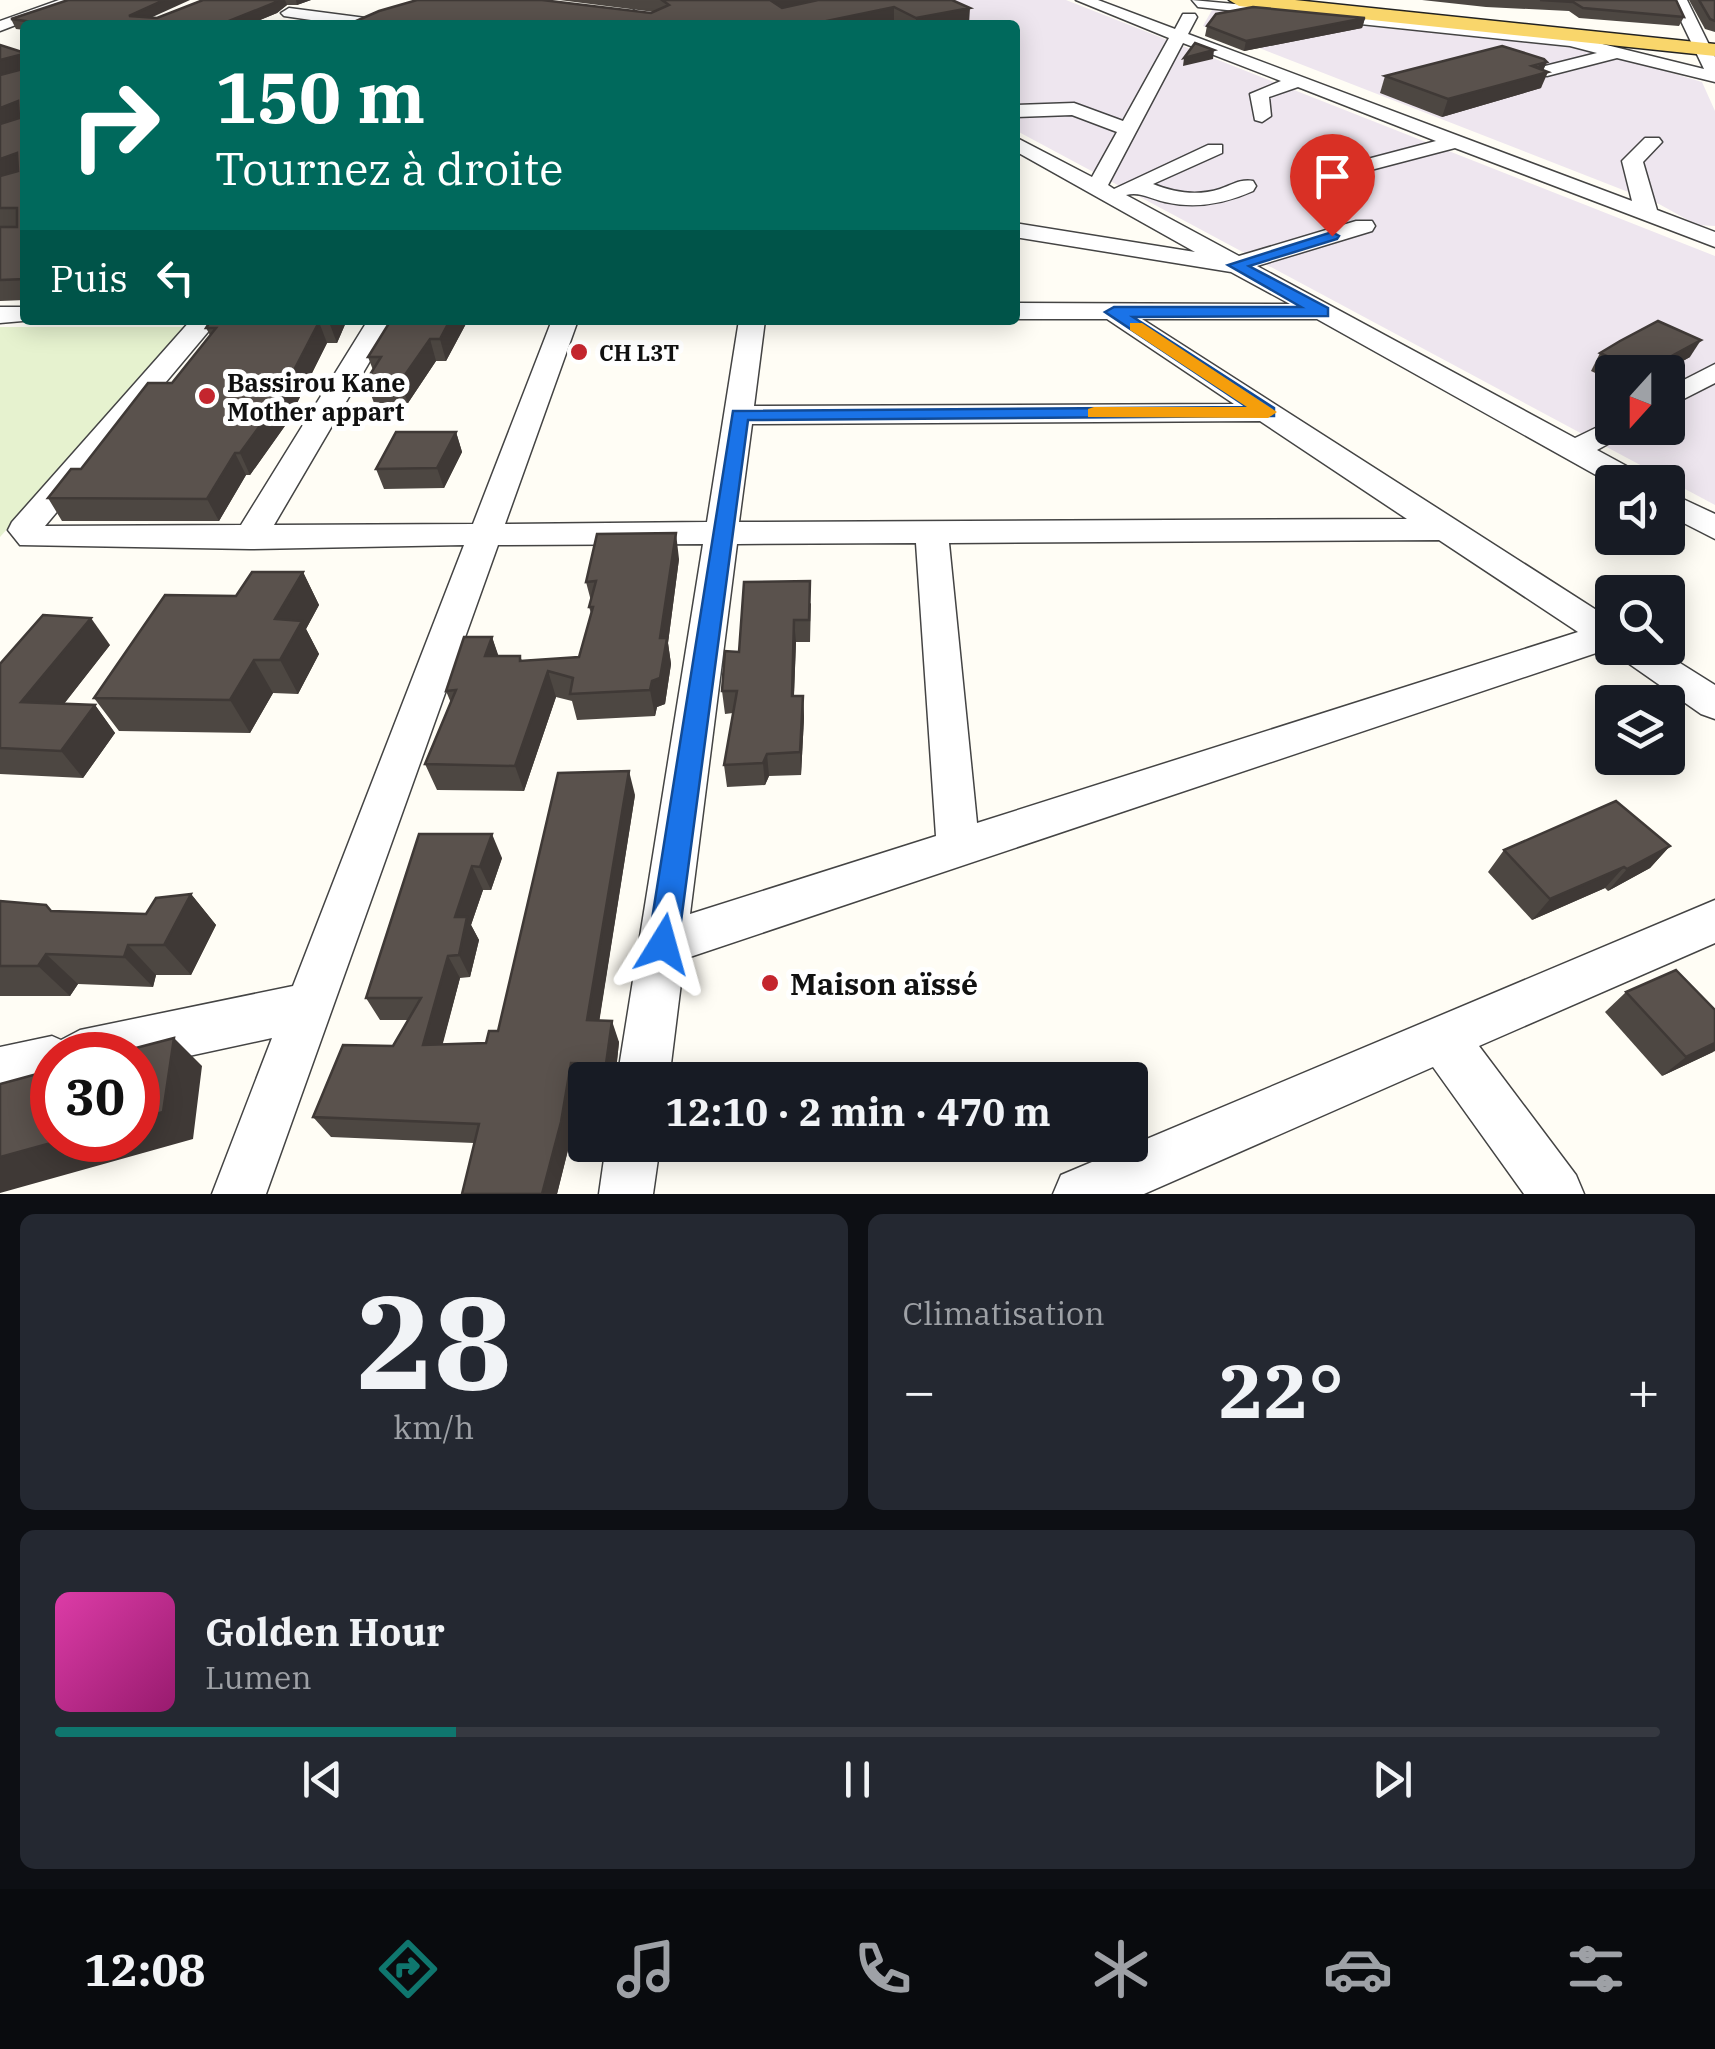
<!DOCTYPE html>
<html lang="fr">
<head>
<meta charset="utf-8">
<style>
  :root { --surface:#171b24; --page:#242831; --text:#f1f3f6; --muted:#9ea1a6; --line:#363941; --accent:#0f766e }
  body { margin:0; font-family:"IBM Plex Serif",serif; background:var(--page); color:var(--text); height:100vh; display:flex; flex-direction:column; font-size:38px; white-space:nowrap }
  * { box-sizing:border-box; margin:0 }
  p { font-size:32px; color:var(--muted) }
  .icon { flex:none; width:55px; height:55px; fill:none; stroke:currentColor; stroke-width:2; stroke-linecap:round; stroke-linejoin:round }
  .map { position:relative; height:1194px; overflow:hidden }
  .drawer { display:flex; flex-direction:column; gap:20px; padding:20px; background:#0d0f14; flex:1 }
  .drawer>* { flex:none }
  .hud { position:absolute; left:20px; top:20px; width:1000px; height:305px; border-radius:10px; box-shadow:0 5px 25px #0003; background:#00695c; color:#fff; overflow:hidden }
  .needle { width:65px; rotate:201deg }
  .tools { position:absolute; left:1595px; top:355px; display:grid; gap:20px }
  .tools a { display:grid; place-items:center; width:90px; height:90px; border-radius:10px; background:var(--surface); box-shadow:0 5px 25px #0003; font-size:50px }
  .speed { position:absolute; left:30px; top:1032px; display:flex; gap:20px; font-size:50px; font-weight:700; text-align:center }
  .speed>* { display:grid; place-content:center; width:130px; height:130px; border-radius:50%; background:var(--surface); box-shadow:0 5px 25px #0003; line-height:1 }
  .speed .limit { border:15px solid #d22; background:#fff; color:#111 }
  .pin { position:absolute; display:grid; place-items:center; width:85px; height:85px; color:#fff; margin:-102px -42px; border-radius:50% 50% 50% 0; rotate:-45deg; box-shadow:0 0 10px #0007 }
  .pin .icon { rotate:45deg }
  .me { position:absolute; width:110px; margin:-55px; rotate:8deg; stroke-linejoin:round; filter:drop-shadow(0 0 8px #0008) }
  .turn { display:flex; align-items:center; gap:35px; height:210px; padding:0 30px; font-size:45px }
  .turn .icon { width:130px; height:130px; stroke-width:2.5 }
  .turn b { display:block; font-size:70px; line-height:85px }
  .then { display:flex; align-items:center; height:95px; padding:0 30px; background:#0003; gap:20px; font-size:38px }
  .big { font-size:75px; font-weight:800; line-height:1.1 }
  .drawer .tile { flex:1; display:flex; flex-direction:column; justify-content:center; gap:15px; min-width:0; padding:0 35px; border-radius:15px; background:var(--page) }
  .drawer .dial { align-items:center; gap:0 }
  .dial b { font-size:130px; line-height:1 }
  .song { display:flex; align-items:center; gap:30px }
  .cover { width:120px; height:120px; border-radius:15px; background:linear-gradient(135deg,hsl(320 70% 55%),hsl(320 70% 35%)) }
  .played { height:10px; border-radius:5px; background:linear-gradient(90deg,var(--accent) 25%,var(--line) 25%) }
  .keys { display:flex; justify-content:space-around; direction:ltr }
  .heat { display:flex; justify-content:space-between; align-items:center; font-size:55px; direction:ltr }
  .drawer .tiles { flex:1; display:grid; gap:20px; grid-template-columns:1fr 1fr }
  .tile:last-child { grid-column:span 2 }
  .trip { position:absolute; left:568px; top:1062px; width:580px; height:100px; border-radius:10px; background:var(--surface); box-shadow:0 5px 25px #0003; font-weight:800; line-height:100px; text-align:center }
  .tab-bar { display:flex; height:160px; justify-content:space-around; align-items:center; background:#090b0e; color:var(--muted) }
  .tab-bar .icon { width:70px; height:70px }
  .tab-bar .active { color:var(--accent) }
  .tab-bar b { font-size:45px; color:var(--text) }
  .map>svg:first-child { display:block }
</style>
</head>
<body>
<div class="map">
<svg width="1715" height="1194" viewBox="0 0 1715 1194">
  <rect width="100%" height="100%" fill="#fffdf5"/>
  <g fill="#eee6ef" fill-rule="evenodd">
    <path d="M770 0H1066L1715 256V505L1015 130V25H817ZM1612 372H1668V428H1612Z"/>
    <path d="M1212 10 1592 49 1702 82 1715 111V226L1697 225 1659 204 1203 26Z"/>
  </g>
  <path fill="#e6f2cf" d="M0 327H186L0 537Z"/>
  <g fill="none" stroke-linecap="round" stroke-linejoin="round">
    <g stroke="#444" stroke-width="3">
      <g id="minor">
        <path d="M59 0H81L0 31V21Z"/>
        <path d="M623 0H641L673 25H655Z"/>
        <path d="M1076 0H1098L1175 29 1183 14H1195L1197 17 1188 34 1632 201 1622 161 1645 138H1659L1662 142 1643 162 1657 210 1715 232V247L1455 148 1325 182 1318 180 1315 176 1318 172 1436 141 1298 87 1269 97 1271 116 1262 122 1255 120 1250 94 1281 81 1183 43 1108 185 1114 189 1208 145H1222V153L1153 184C1175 193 1198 196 1220 189 1232 185 1239 179 1253 181L1256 186 1253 191C1224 204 1196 209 1165 202 1151 199 1140 191 1126 195L1239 256 1356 221H1372L1375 226 1372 231 1257 266 1575 438 1612 420V428H1630L1626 434 1597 450 1643 475 1648 482 1612 484 1317 319H1142L1612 620V648H1656L1715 685V719L1701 714 1608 649 684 959 669 1080H617L703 544 498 545 266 1194H212L272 1038 138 1067V1055H52V1086L0 1097V1047L52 1036 61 1040 80 1030 293 986 464 545 250 549 20 545 8 530 12 522 191 320H218L45 526 241 525 368 320H394L274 525 473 524 552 320H578L505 524 707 522 739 320H765L754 406 1234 404 1107 319H1015V303L1290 304 1231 272 1015 237V223L1195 252 1015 151V137L1092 177 1117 132 1072 115 1015 117V105L1074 103 1123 121 1169 38ZM1260 421 1407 519 739 522 752 424ZM1439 540 1578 632 977 823 949 543ZM916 543 936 836 690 914 737 544Z"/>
        <path d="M1192 0 1570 36 1704 69 1671 0H1687L1715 57V82L1617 58 1547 76 1541 75V67L1597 53 1570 46 1198 7Z"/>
        <path d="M289 8 381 20 389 25H345L284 16 281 13Z"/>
        <path d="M0 307H25V320H34L0 323Z"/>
        <path d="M1715 364V383L1668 407V388Z"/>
        <path d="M1668 492 1715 514V539L1668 515Z"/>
        <path d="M1715 900V943L1479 1046 1576 1175 1584 1194H1524L1433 1067 1144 1194H1053L1061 1175Z"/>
        <path d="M606 1145H660L653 1194H599Z"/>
      </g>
    </g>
    <g stroke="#222" stroke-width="3">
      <path id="major" d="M1229 0H1295L1715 44V56L1239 6Z"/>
    </g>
    <use href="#minor" fill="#fff" fill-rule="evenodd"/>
    <use href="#major" fill="#f9d66b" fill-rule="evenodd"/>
  </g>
  <g fill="#4d4742">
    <path d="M203 0H311L297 5H287L277 13 248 25H25V30L16 29 11 19 157 18Z"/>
    <path d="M559 0H952L969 24 899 25 894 22 881 25H347L651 13 654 12Z"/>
    <path d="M1422 0H1676L1684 17 1679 26 1579 18 1569 11 1486 7Z"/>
    <path d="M1689 0H1715V32L1705 29Z"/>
    <path d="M1365 18 1362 28 1244 51 1205 36 1207 26Z"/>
    <path d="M0 45 25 53V300L0 301Z"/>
    <path d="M1543 70 1541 88 1442 117 1380 93 1385 76Z"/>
    <path d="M211 320H347L337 343H327L287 423 250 475H246L219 521H62L48 498 81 469 172 383 210 335 206 328Z"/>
    <path d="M391 320H468L446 361H436L408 403H374L366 381 373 370 368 357Z"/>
    <path d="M1600 353 1690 357 1663 372H1612V381L1591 371Z"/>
    <path d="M456 432 462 452 444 488 384 489 376 469Z"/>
    <path d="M679 559 668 643 671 664 665 704 657 707 655 716 577 720 572 701 556 697 524 791 437 790 425 764 451 703 446 691 492 637 498 656H520L522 661 579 657 591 613 589 607 591 601 586 582Z"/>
    <path d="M303 572 319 605 306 629 319 654 298 694 273 693 250 733 119 731 94 698 236 596Z"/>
    <path d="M811 603 810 642H796L794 696H803L804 718 801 775 769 776 765 785 727 787 724 765 733 713 725 714 722 691 739 652Z"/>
    <path d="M110 645 64 704 95 705 115 733 83 778 0 774V664Z"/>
    <path d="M635 795 599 1021 619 1042 615 1080H585V1084H580L570 1142 557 1194H462L474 1143 331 1137 313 1117 393 1046 408 1020H380L366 998 419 834 502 858 491 890H483L471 925 479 940 470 977 460 978 442 1045 486 1043 498 1031Z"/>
    <path d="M1670 846 1650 868 1608 891 1605 888 1532 920 1488 872 1504 850Z"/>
    <path d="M191 894 216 925 191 975H156L153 987 78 984 70 996H0V901L52 911 146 914Z"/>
    <path d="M1626 992 1713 1052 1662 1076 1605 1012Z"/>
  </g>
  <g fill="#3f3936">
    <path d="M164 0H190L135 25 129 16Z"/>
    <path d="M278 0H285L287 5 277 13 248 25H219Z"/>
    <path d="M296 0H311L297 5Z"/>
    <path d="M770 0H820L773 11Z"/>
    <path d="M894 7V22L881 25H812V24Z"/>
    <path d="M970 8 969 24 916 25V18Z"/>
    <path d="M1365 18 1362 28 1244 51 1246 41Z"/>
    <path d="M1214 50 1213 59 1183 66 1184 58Z"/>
    <path d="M19 55 25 72 0 79V60Z"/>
    <path d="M1547 62 1542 73 1548 72 1541 88 1442 117 1448 99Z"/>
    <path d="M18 101 25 115 0 129V108Z"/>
    <path d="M17 153 25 168 0 182V159Z"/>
    <path d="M330 320H347L337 343 329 322Z"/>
    <path d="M450 320H468L446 361 440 339Z"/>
    <path d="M319 322 327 343 287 423 250 475 240 453Z"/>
    <path d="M430 339 436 361 408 403 400 382Z"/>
    <path d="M1701 340 1690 357 1663 372H1641Z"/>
    <path d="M456 432 462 452 444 488 437 468Z"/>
    <path d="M235 453 246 475 219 521 207 499Z"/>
    <path d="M676 533 679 559 668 643 671 664 665 704 657 707 655 716 650 690 660 638Z"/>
    <path d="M303 572 319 605 306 629 319 654 298 694 280 660 275 619Z"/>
    <path d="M91 618 110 645 44 729 21 702Z"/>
    <path d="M794 620 796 642 793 718 792 696Z"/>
    <path d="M492 637 501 663 485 656Z"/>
    <path d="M254 660 273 693 250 733 230 700Z"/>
    <path d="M548 671 556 697 524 791 515 766Z"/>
    <path d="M803 696 804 718 801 775 800 752Z"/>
    <path d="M95 705 115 733 83 778 61 751Z"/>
    <path d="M767 754 769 776 765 785 763 763Z"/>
    <path d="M629 771 635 795 596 1042 587 1020Z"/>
    <path d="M492 834 502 858 491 890 480 867Z"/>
    <path d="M1670 846 1650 868 1608 891 1627 869Z"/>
    <path d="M472 866 483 890 471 925 479 940 470 977 459 955 455 917Z"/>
    <path d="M1624 867 1605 888 1532 920 1550 899Z"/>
    <path d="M191 894 216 925 191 975 164 945Z"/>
    <path d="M128 945 156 975 153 987 124 957Z"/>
    <path d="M46 954 78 984 70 996 38 966Z"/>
    <path d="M448 956 460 978 437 1066 423 1045Z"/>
    <path d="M612 1021 619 1042 615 1080H613L606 1064Z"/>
    <path d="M174 1038 202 1066 193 1139 0 1193V1157L62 1140H138V1119Z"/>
    <path d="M1715 1043V1051L1713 1052 1662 1076 1686 1057Z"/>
    <path d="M571 1063 580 1084 570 1142 557 1194H542Z"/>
  </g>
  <g fill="#5a524d" stroke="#3f3936" stroke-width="2.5">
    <path d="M68 0H164L129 16 157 18 203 0H278L274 3 219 25H55L11 19Z"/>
    <path d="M417 0H542L651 13 669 5 662 0H770L782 8 818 0H952L970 8 916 18 894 7 812 24 813 25H347L379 11Z"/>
    <path d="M1540 0H1676L1684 17 1583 8 1573 2Z"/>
    <path d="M1699 0H1715V21L1710 19Z"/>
    <path d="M1253 7 1365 18 1246 41 1207 26 1216 14Z"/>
    <path d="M1195 43 1214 50 1184 58Z"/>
    <path d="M0 45 25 53V279L0 280V227H17V208H0V176L18 171 17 153 0 159V124L19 118 18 101 0 108V75L19 70V55L0 60Z"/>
    <path d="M1502 46 1544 59 1547 62 1532 66 1548 72 1448 99 1385 76Z"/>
    <path d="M211 320H330L329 322H319L278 401 240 453H235L207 499 48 498 71 469H81L148 383H172L216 328H206Z"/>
    <path d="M391 320H450L440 339H430L400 382 366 381 381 357H368Z"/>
    <path d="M1658 321 1701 340 1642 372 1600 353 1620 341Z"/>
    <path d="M396 432H456L437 468 376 469Z"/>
    <path d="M676 533 660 638H667L660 678 652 681 650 690 570 694 573 678 548 671 515 766 425 764 456 690 446 691 464 637H492L485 656H520V661L579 657 593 607H589L596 581 586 582 597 534Z"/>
    <path d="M252 572H303L275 619 302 621 280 660H254L230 700 94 698 165 595 236 596Z"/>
    <path d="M810 581 809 620H794L792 696H803L800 752 767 754 763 763 724 765 737 691H722L725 651 739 652 744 582Z"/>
    <path d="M43 615 91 618 21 702 95 705 61 751 0 748V664Z"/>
    <path d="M629 771 587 1020 612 1021 606 1064 571 1063 561 1122 542 1194H462L479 1124 313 1117 343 1045 393 1046 421 998H366L419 834H492L480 867 472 866 455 917H467L459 955 448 956 423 1045 486 1043 489 1031H498L558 773Z"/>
    <path d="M1616 801 1670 846 1627 869 1624 867 1550 899 1504 850Z"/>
    <path d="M191 894 164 945H128L124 957 46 954 38 966H0V901L46 905 51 911 146 914 156 898Z"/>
    <path d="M1676 970 1715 1010V1043L1686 1057 1626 992Z"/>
    <path d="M174 1038 163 1112 138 1119V1055H109Z"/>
    <path d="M52 1070V1140H62L0 1157V1084Z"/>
  </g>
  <path fill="#1a73e8" stroke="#114b97" stroke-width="2.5" d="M1332 232 1339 236 1337 239 1249 266 1328 308V316L1133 317 1274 408V416L748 420 678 944 674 954 663 958 653 954 648 944 733 411 1247 407 1105 312 1114 307H1301L1228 265Z"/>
  <path fill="#f59e0b" d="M1130 323H1142L1277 412 1268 418 1088 417V409L1094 407H1247L1130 330Z"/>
  <g fill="#c4262e" stroke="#fff" stroke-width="4">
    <circle cx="579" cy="352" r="10"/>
    <circle cx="207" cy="396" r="10"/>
    <circle cx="770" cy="983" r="10"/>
  </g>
  <g text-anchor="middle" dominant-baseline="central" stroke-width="10" stroke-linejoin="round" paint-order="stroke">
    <g font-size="22" font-weight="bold" fill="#111" stroke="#fff" text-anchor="start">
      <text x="599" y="352">CH L3T</text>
    </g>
    <g font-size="25" font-weight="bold" fill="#111" stroke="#fff" text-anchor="start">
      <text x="227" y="382">Bassirou Kane<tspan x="227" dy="29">Mother appart</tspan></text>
    </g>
    <g font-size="30" font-weight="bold" fill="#111" stroke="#fff" text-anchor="start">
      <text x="790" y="983">Maison aïssé</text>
    </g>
  </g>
</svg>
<div class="tools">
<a><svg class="needle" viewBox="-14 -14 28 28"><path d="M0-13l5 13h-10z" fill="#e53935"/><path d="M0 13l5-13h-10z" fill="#9ea1a6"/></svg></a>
<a><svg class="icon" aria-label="sound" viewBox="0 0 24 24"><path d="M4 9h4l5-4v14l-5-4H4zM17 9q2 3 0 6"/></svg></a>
<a><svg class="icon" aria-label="search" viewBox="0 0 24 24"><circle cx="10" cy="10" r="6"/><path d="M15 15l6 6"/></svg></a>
<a><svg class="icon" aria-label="layers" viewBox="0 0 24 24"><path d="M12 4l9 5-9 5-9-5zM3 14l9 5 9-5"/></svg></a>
</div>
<div class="speed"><div class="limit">30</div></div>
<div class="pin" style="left:1332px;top:236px;background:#d93025"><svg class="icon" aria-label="arrive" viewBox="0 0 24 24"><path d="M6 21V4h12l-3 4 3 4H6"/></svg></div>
<svg class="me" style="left:663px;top:944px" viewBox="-20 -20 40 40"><path d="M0-17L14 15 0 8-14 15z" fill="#1a73e8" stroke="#fff" stroke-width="4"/></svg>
<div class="trip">12:10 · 2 min · 470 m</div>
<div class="hud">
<div class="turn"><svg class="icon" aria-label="right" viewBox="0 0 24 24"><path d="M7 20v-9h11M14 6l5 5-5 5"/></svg><div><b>150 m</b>Tournez à droite</div></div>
<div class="then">Puis<svg class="icon" aria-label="left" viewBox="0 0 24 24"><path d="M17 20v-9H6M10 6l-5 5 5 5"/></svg></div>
</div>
</div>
<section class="drawer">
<div class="tiles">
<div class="tile dial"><b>28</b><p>km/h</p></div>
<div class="tile"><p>Climatisation</p>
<div class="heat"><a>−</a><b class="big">22°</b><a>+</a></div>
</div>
<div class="tile">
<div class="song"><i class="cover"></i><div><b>Golden Hour</b><p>Lumen</p></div></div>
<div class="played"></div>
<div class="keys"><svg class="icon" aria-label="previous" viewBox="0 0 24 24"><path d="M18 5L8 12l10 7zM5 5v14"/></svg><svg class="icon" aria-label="pause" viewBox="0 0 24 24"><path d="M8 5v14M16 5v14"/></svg><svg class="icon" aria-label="next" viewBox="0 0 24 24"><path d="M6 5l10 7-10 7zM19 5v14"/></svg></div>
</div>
</div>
</section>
<nav class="tab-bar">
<b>12:08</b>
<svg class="icon active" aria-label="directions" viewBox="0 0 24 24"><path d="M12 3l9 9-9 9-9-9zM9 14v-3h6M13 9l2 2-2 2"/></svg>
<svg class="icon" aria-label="music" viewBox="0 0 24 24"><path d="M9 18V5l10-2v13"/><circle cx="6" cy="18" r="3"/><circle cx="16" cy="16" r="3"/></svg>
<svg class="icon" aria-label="phone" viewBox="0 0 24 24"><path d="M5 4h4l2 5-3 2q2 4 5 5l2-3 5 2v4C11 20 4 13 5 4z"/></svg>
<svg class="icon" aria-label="climate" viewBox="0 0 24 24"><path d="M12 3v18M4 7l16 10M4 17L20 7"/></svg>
<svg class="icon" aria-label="car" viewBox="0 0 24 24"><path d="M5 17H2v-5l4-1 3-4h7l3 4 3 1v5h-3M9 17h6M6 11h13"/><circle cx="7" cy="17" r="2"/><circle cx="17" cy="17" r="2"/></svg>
<svg class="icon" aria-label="filters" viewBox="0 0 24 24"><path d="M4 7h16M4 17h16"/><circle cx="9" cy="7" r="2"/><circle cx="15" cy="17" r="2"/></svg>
</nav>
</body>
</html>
